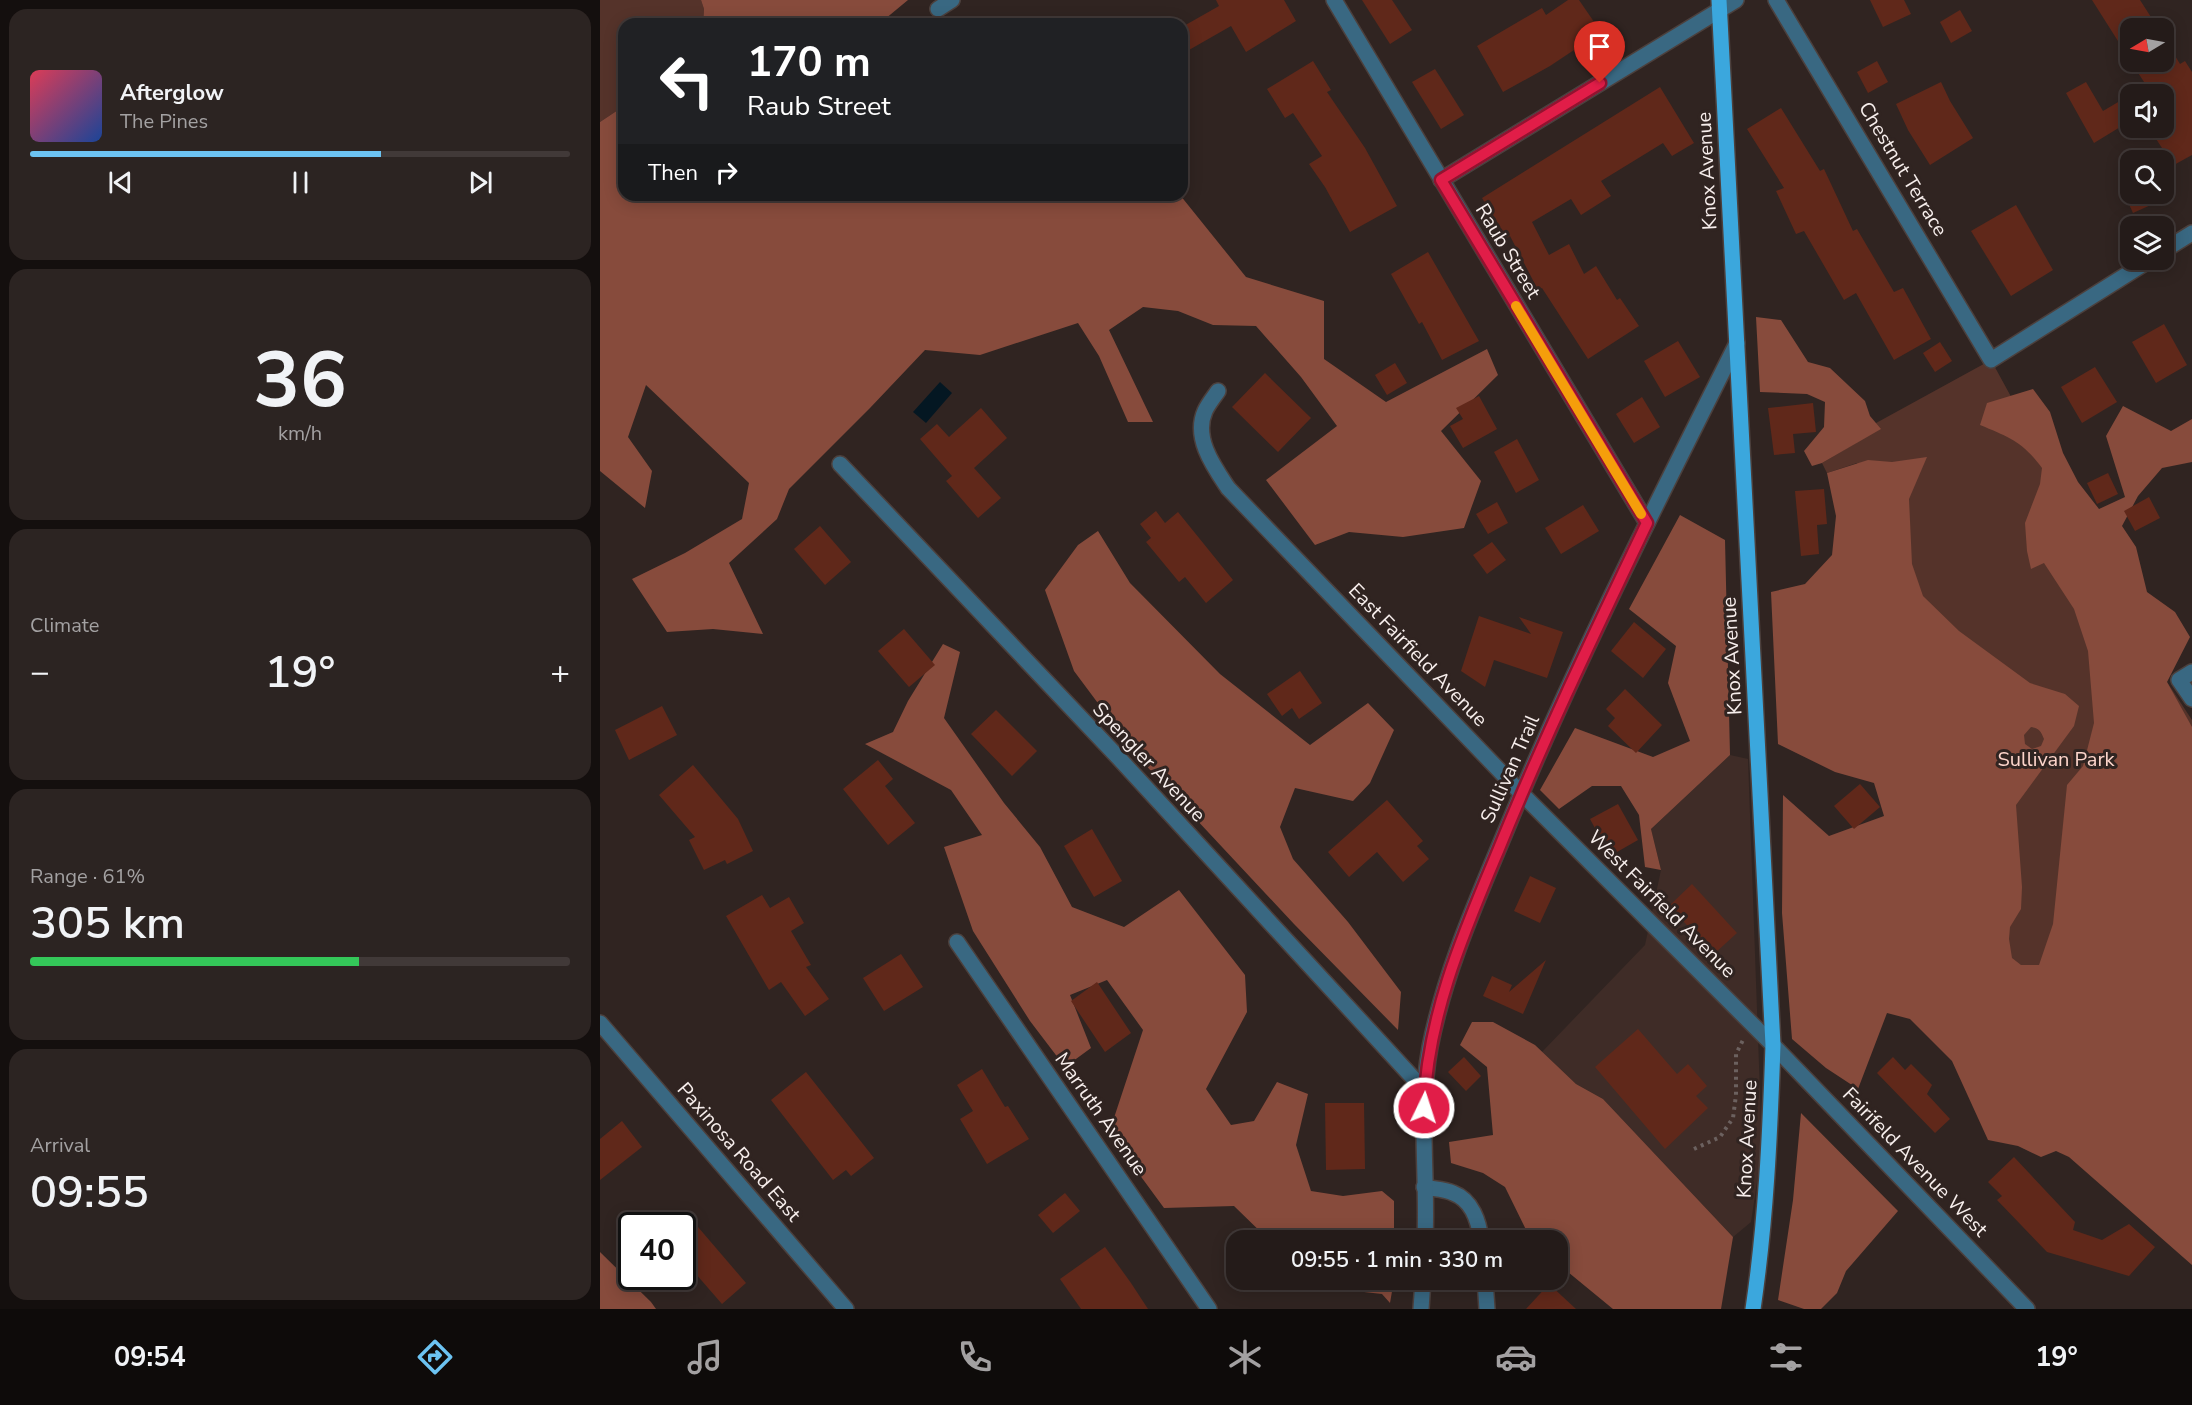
<!DOCTYPE html>
<html lang="en">
<head>
<meta charset="utf-8">
<style>
  :root { --surface:#241b19; --page:#2c2422; --text:#f1f3f6; --muted:#a3a1a2; --line:#413938; --accent:#6cc3f2 }
  body { margin:0; font-family:"Nunito Sans",sans-serif; background:var(--page); color:var(--text); height:100vh; display:flex; flex-direction:column; font-size:22px; white-space:nowrap }
  * { box-sizing:border-box; margin:0 }
  p { font-size:20px; color:var(--muted) }
  .icon { flex:none; width:33px; height:33px; fill:none; stroke:currentColor; stroke-width:2; stroke-linecap:round; stroke-linejoin:round }
  .map { position:relative; flex:1; overflow:hidden }
  .details { display:flex; flex-direction:column; gap:9px; padding:9px; background:#140f0e; width:600px }
  .details>* { flex:none }
  .banner { position:absolute; left:18px; top:18px; width:570px; height:183px; border-radius:18px; box-shadow:0 3px 15px #0003,0 0 0 2px var(--line); background:#202124; color:#fff; overflow:hidden }
  .needle { width:39px; rotate:260deg }
  .fabs { position:absolute; left:1520px; top:18px; display:grid; gap:12px }
  .fabs a { display:grid; place-items:center; width:54px; height:54px; border-radius:12px; background:var(--surface); box-shadow:0 3px 15px #0003,0 0 0 2px var(--line); font-size:30px }
  .speed { position:absolute; left:18px; top:1212px; display:flex; gap:12px; font-size:30px; font-weight:700; text-align:center }
  .speed>* { display:grid; place-content:center; width:78px; height:78px; border-radius:50%; background:var(--surface); box-shadow:0 3px 15px #0003,0 0 0 2px var(--line); line-height:1 }
  .speed .limit { border:3px solid #111; border-radius:9px; background:#fff; color:#111 }
  .pin { position:absolute; display:grid; place-items:center; width:51px; height:51px; color:#fff; margin:-62px -26px; border-radius:50% 50% 50% 0; rotate:-45deg; box-shadow:0 0 6px #0007 }
  .pin .icon { rotate:45deg }
  .me { position:absolute; width:66px; margin:-33px; rotate:4deg; stroke-linejoin:round; filter:drop-shadow(0 0 4px #0008) }
  .turn { display:flex; align-items:center; gap:21px; height:126px; padding:0 30px; font-size:27px }
  .turn .icon { width:78px; height:78px; stroke-width:2.5 }
  .turn b { display:block; font-size:42px; line-height:51px }
  .then { display:flex; align-items:center; height:57px; padding:0 30px; background:#0003; gap:12px; font-size:22px }
  .big { font-size:45px; font-weight:600; line-height:1.1 }
  .details .widget { flex:1; display:flex; flex-direction:column; justify-content:center; gap:9px; min-width:0; padding:0 21px; border-radius:18px; background:var(--page) }
  .details .dial { align-items:center; gap:0 }
  .dial b { font-size:78px; line-height:1 }
  .song { display:flex; align-items:center; gap:18px }
  .cover { width:72px; height:72px; border-radius:9px; background:linear-gradient(135deg,hsl(350 70% 55%),hsl(220 70% 35%)) }
  .played { height:6px; border-radius:3px; background:linear-gradient(90deg,var(--accent) 65%,var(--line) 65%) }
  .keys { display:flex; justify-content:space-around; direction:ltr }
  .heat { display:flex; justify-content:space-between; align-items:center; font-size:33px; direction:ltr }
  .charge { height:9px; border-radius:4px; background:linear-gradient(90deg,#34c759 61%,var(--line) 0) }
  .trip { position:absolute; left:626px; top:1230px; width:342px; height:60px; border-radius:18px; background:var(--surface); box-shadow:0 3px 15px #0003,0 0 0 2px var(--line); font-weight:600; line-height:60px; text-align:center }
  .menu { display:flex; height:96px; justify-content:space-around; align-items:center; background:#0e0b0a; color:var(--muted) }
  .menu .icon { width:42px; height:42px }
  .menu .on { color:var(--accent) }
  .menu b { font-size:27px; color:var(--text) }
  main { display:flex; flex:1; min-height:0 }
  .map>svg:first-child { display:block }
</style>
</head>
<body>
<main>
<section class="details">
<div class="widget">
<div class="song"><i class="cover"></i><div><b>Afterglow</b><p>The Pines</p></div></div>
<div class="played"></div>
<div class="keys"><svg class="icon" aria-label="previous" viewBox="0 0 24 24"><path d="M18 5L8 12l10 7zM5 5v14"/></svg><svg class="icon" aria-label="pause" viewBox="0 0 24 24"><path d="M8 5v14M16 5v14"/></svg><svg class="icon" aria-label="next" viewBox="0 0 24 24"><path d="M6 5l10 7-10 7zM19 5v14"/></svg></div>
</div>
<div class="widget dial"><b>36</b><p>km/h</p></div>
<div class="widget"><p>Climate</p>
<div class="heat"><a>−</a><b class="big">19°</b><a>+</a></div>
</div>
<div class="widget"><p>Range · 61%</p><b class="big">305 km</b><div class="charge"></div></div>
<div class="widget"><p>Arrival</p><b class="big">09:55</b></div>
</section>
<div class="map">
<svg width="1592" height="1309" viewBox="0 0 1592 1309">
  <rect width="100%" height="100%" fill="#302421"/>
  <path fill="#3f2c27" d="M1130 755 1148 759 1162 1149 1151 1222 1133 1237 1003 1099 976 1084 942 1052 1045 945 1061 870 1051 829Z"/>
  <g fill="#55332a">
    <path d="M0 0H101L104 9 103 24H24V106L0 122Z"/>
    <path d="M1391 360 1567 682 1592 720V1053L1456 1151 1257 463 1227 473 1222 463 1256 443V434Z"/>
  </g>
  <g fill="#874b3c" fill-rule="evenodd">
    <path d="M101 0H308L279 24H103L104 9Z"/>
    <path d="M24 106V195H580L646 277 724 301V359L786 402 887 349 898 375 841 431 881 481 864 528 803 537 749 532 715 545 666 480 737 426 701 377 656 326 613 325 578 311 543 307 509 330 553 422H528L499 356 478 323 380 355 325 350 270 408 189 489 177 519 129 563 163 634 113 629 67 632 32 579 85 553 142 519 149 483 46 385 28 437 52 471 45 508 0 471V122Z"/>
    <path d="M1156 317 1181 320 1208 362 1230 368 1265 401 1270 416 1281 429 1222 463 1212 466 1204 451 1224 427 1225 402 1207 394 1160 392Z"/>
    <path d="M1433 389 1450 412 1463 453 1478 482 1499 509 1525 497 1506 436 1523 406 1571 431 1592 419V462L1562 468 1538 496 1522 526 1536 547 1547 592 1575 612 1590 637 1567 682 1592 727V1265L1469 1157 1456 1151 1441 1157 1418 1146 1388 1140 1352 1061 1310 1019 1287 1013 1258 1089 1226 1068 1192 1039 1182 913 1183 795 1229 836 1284 816 1274 783 1235 772 1178 744 1171 592 1205 584 1232 555 1236 516 1227 473 1268 460 1292 462 1327 457 1309 499 1312 564 1323 596 1359 631 1430 683 1465 694 1479 706 1474 726 1416 805 1422 887 1421 909 1410 927 1409 939 1412 958 1421 965H1439L1453 924 1467 785 1483 766 1494 723 1488 651 1474 609 1444 563 1431 569 1427 551 1425 523 1440 484 1442 468C1423 442 1409 437 1380 425L1387 403ZM1431 727C1439 728 1441 731 1444 739L1441 746 1432 749 1425 744 1424 735Z"/>
    <path d="M1080 515 1125 540 1130 755 1051 829 1061 870 1045 867 1039 815 1021 786H992L959 809 940 790 975 728 1053 757 1090 741 1068 683 1076 646 1029 609Z"/>
    <path d="M498 531 530 583 620 674 710 745 768 703 794 730 770 783 753 801 695 788 680 827 693 859 748 922 801 992 798 1030 694 924 538 757 474 671 445 590 478 545Z"/>
    <path d="M343 644 360 652 344 718 404 803 440 847 472 907 524 927 579 890 645 975 647 1012 606 1089 631 1125 654 1121 677 1082 708 1094 696 1145 711 1191 743 1196 782 1191 794 1201V1240H669L634 1206 564 1208 509 1133 543 1030 507 980 470 995 491 1048 465 1067 430 1021 373 931 344 847 382 835 351 790 265 744 293 732 308 701Z"/>
    <path d="M872 1022H893L935 1045 976 1084 1003 1099 1133 1237 1121 1309H1013L957 1263V1240H931L905 1187 883 1173 851 1163 849 1142 893 1135 887 1067 860 1045Z"/>
    <path d="M1201 1113 1298 1211 1246 1271 1237 1293 1221 1309H1204L1178 1300 1193 1200Z"/>
    <path d="M0 1252 51 1302 56 1309H0Z"/>
    <path d="M731 1280H794L790 1303 782 1294 746 1290Z"/>
  </g>
  <path fill="#041722" d="M340 382 352 393 326 423 313 412Z"/>
  <g fill="#60281a">
    <path d="M616 0H684L696 21 646 52 631 26 582 54V27L619 6Z"/>
    <path d="M762 0H792L812 30 790 44Z"/>
    <path d="M968 0H979L1001 32 950 66 903 92 877 46 942 8 946 15Z"/>
    <path d="M1270 0H1304L1311 14 1283 27Z"/>
    <path d="M1492 0H1540L1558 28H1530V60Z"/>
    <path d="M1360 10 1372 31 1351 43 1340 22Z"/>
    <path d="M1563 36 1580 64 1585 61 1592 72V155L1563 171V160H1554L1551 154 1562 148 1549 128H1563V94H1530L1546 85 1531 62H1563Z"/>
    <path d="M713 61 731 90 727 92 765 148 797 206 750 232 725 187 709 164 722 156 693 113 685 118 667 89Z"/>
    <path d="M1277 61 1288 82 1268 93 1257 72Z"/>
    <path d="M835 69 864 115 841 129 812 82Z"/>
    <path d="M1341 82 1350 101 1373 138 1330 165 1308 130 1296 104Z"/>
    <path d="M1486 82 1503 111 1530 95V121L1494 143 1466 93Z"/>
    <path d="M1060 87 1094 143 1072 156 1063 143 1001 181 1011 196 981 215 971 199 932 222 949 255 969 244 984 274 996 266 1017 300 1020 298 1039 326 988 359 942 288 938 290 910 236 907 238 882 198Z"/>
    <path d="M1181 108 1220 171 1224 169 1253 231 1257 229 1294 292 1303 288 1331 339 1294 360 1256 293 1244 300 1204 231 1196 234 1176 191 1184 188 1147 129Z"/>
    <path d="M1530 188V194H1547L1553 204 1533 213 1523 191Z"/>
    <path d="M1416 205 1453 270 1411 296 1371 231Z"/>
    <path d="M828 252 879 341 842 360 822 322 819 324 791 274Z"/>
    <path d="M1564 324 1587 365 1556 383 1532 342Z"/>
    <path d="M1078 341 1100 377 1065 397 1044 361Z"/>
    <path d="M1340 342 1352 361 1335 372 1323 353Z"/>
    <path d="M795 363 807 383 787 395 775 375Z"/>
    <path d="M1495 367 1517 402 1482 423 1461 387Z"/>
    <path d="M665 373 711 418 678 452 632 407Z"/>
    <path d="M879 396 897 429 863 448 850 426 863 419 856 408Z"/>
    <path d="M1042 397 1060 427 1034 443 1016 414Z"/>
    <path d="M1213 403 1216 432 1193 434 1195 453 1174 455 1168 408Z"/>
    <path d="M381 408 407 438 374 468 401 498 378 518 346 481 352 476 320 439 337 424 349 437Z"/>
    <path d="M917 439 939 480 916 493 894 452Z"/>
    <path d="M1508 473 1518 494 1497 504 1487 483Z"/>
    <path d="M1224 489 1227 524 1217 525 1219 554 1201 556 1195 491Z"/>
    <path d="M1549 497 1560 518 1535 531 1524 511Z"/>
    <path d="M897 502 908 523 888 534 876 514Z"/>
    <path d="M983 505 999 531 961 554 945 528Z"/>
    <path d="M556 511 565 523 578 512 633 580 606 603 585 577 579 582 546 542 551 538 540 524Z"/>
    <path d="M220 526 251 562 225 585 194 549Z"/>
    <path d="M892 542 906 560 887 574 873 555Z"/>
    <path d="M879 616 931 634 919 617 963 632 947 678 894 660 885 687 861 671Z"/>
    <path d="M1034 622 1066 649 1043 678 1011 651Z"/>
    <path d="M304 629 335 665 309 687 278 651Z"/>
    <path d="M700 671 722 703 699 719 692 708 682 716 667 694Z"/>
    <path d="M1025 689 1062 725 1036 753 1008 726 1015 718 1006 709Z"/>
    <path d="M62 706 77 735 29 760 15 730Z"/>
    <path d="M396 710 437 751 412 776 371 734Z"/>
    <path d="M278 760 293 779 285 786 315 823 288 845 243 789Z"/>
    <path d="M93 765 138 819 153 851 127 864 125 860 104 870 89 840 95 837 59 795Z"/>
    <path d="M1260 784 1280 807 1254 829 1234 806Z"/>
    <path d="M787 800 823 841 817 846 829 859 803 882 777 852 749 877 728 852Z"/>
    <path d="M1018 804 1038 840 1010 856 990 819Z"/>
    <path d="M492 829 522 881 494 897 464 846Z"/>
    <path d="M930 876 956 888 940 923 914 911Z"/>
    <path d="M1092 884 1137 933 1114 954 1069 906Z"/>
    <path d="M162 895 170 908 189 897 204 923 191 931 211 965 206 967 229 999 205 1016 181 982 169 990 126 916Z"/>
    <path d="M301 954 323 987 284 1011 263 978Z"/>
    <path d="M946 960 923 1014 883 996 892 976 912 985 909 992Z"/>
    <path d="M497 982 531 1033 505 1052 471 1001Z"/>
    <path d="M1038 1029 1077 1074 1088 1064 1107 1086 1096 1096 1108 1108 1065 1149 995 1067Z"/>
    <path d="M864 1057 881 1076 866 1091 848 1072Z"/>
    <path d="M1293 1057 1305 1070 1311 1064 1332 1085 1327 1094 1350 1119 1335 1133 1277 1073Z"/>
    <path d="M382 1069 405 1107 408 1106 429 1139 387 1164 360 1119 373 1111 357 1085Z"/>
    <path d="M206 1072 274 1158 251 1176 246 1170 233 1180 171 1100Z"/>
    <path d="M725 1103H764L765 1169 726 1170Z"/>
    <path d="M22 1121 42 1147 0 1180V1139Z"/>
    <path d="M1414 1157 1475 1222 1473 1230 1502 1240 1529 1224 1555 1247 1529 1276 1447 1252 1397 1200 1402 1196 1388 1182Z"/>
    <path d="M465 1193 480 1211 453 1233 438 1215Z"/>
    <path d="M98 1227 146 1283 122 1304 82 1258V1240Z"/>
    <path d="M505 1247 531 1283 548 1309H481L460 1279Z"/>
    <path d="M949 1284 976 1309H926Z"/>
  </g>
  <g fill="none" stroke-linecap="round" stroke-linejoin="round">
    <g stroke="#4c403d" stroke-width="18">
      <g id="minor">
        <path d="M734 0 1047 523"/>
        <path d="M1176 0 1391 360 1550 260"/>
        <path d="M338 9 352 0"/>
        <path d="M841 180 1136 0"/>
        <path d="M1563 251 1592 233"/>
        <path d="M618 391C614 397 608 404 605 411 593 438 614 467 628 488L921 793 1173 1045 1427 1309"/>
        <path d="M240 464 516 755 825 1091"/>
        <path d="M1592 672 1579 680 1592 699"/>
        <path d="M357 942 609 1309"/>
        <path d="M0 1023 246 1309"/>
        <path d="M824 1187C833 1189 845 1189 853 1193 872 1200 879 1222 881 1240"/>
        <path d="M825 1240C828 1176 818 1112 830 1047 845 971 877 900 907 828 975 663 1057 503 1137 343"/>
        <path d="M885 1280 887 1309"/>
        <path d="M821 1309 823 1280"/>
      </g>
    </g>
    <g stroke="#4c403d" stroke-width="18">
      <path id="major" d="M1119 0 1173 1045C1170 1134 1166 1221 1153 1309"/>
    </g>
    <path stroke="#6c615f" stroke-width="4" stroke-dasharray="3 4.5" stroke-linecap="butt" d="M1094 1149 1120 1137 1133 1118 1136 1095V1054L1143 1040"/>
    <use href="#minor" stroke="#396882" stroke-width="15"/>
    <use href="#major" stroke="#3ba7dd" stroke-width="15"/>
  </g>
  <g fill="none" stroke-linecap="round" stroke-linejoin="round">
    <g stroke="#92132f" stroke-width="15">
      <path id="route" d="M824 1108C827 1017 863 934 898 851 943 740 995 632 1047 523L841 180 1000 83"/>
    </g>
    <use href="#route" stroke="#e11d48" stroke-width="10"/>
    <path stroke="#f59e0b" stroke-width="10" d="M916 306 1041 514"/>
  </g>
  <g text-anchor="middle" dominant-baseline="central" stroke-width="6" stroke-linejoin="round" paint-order="stroke">
    <g font-size="20" fill="#f7eeec" stroke="#302421">
      <text transform="translate(1303 169) rotate(59)">Chestnut Terrace</text>
      <text transform="translate(1107 171) rotate(-93)">Knox Avenue</text>
      <text transform="translate(908 251) rotate(59)">Raub Street</text>
      <text transform="translate(818 655) rotate(46)">East Fairfield Avenue</text>
      <text transform="translate(1132 656) rotate(-93)">Knox Avenue</text>
      <text transform="translate(549 762) rotate(47)">Spengler Avenue</text>
      <text transform="translate(910 769) rotate(-66)">Sullivan Trail</text>
      <text transform="translate(1062 904) rotate(45)">West Fairfield Avenue</text>
      <text transform="translate(501 1114) rotate(55)">Marruth Avenue</text>
      <text transform="translate(1147 1139) rotate(-87)">Knox Avenue</text>
      <text transform="translate(139 1152) rotate(49)">Paxinosa Road East</text>
      <text transform="translate(1315 1162) rotate(46)">Fairifeld Avenue West</text>
    </g>
    <g font-size="20" fill="#fdd5cb" stroke="#302421">
      <text x="1456" y="759">Sullivan Park</text>
    </g>
  </g>
</svg>
<div class="fabs">
<a><svg class="needle" viewBox="-14 -14 28 28"><path d="M0-13l5 13h-10z" fill="#e53935"/><path d="M0 13l5-13h-10z" fill="#a3a1a2"/></svg></a>
<a><svg class="icon" aria-label="sound" viewBox="0 0 24 24"><path d="M4 9h4l5-4v14l-5-4H4zM17 9q2 3 0 6"/></svg></a>
<a><svg class="icon" aria-label="search" viewBox="0 0 24 24"><circle cx="10" cy="10" r="6"/><path d="M15 15l6 6"/></svg></a>
<a><svg class="icon" aria-label="layers" viewBox="0 0 24 24"><path d="M12 4l9 5-9 5-9-5zM3 14l9 5 9-5"/></svg></a>
</div>
<div class="speed"><div class="limit">40</div></div>
<div class="pin" style="left:1000px;top:83px;background:#d93025"><svg class="icon" aria-label="arrive" viewBox="0 0 24 24"><path d="M6 21V4h12l-3 4 3 4H6"/></svg></div>
<svg class="me" style="left:824px;top:1108px" viewBox="-20 -20 40 40"><circle r="17" fill="#e11d48" stroke="#fff" stroke-width="3"/><path d="M0-11L8 9 0 5-8 9z" fill="#fff"/></svg>
<div class="trip">09:55 · 1 min · 330 m</div>
<div class="banner">
<div class="turn"><svg class="icon" aria-label="left" viewBox="0 0 24 24"><path d="M17 20v-9H6M10 6l-5 5 5 5"/></svg><div><b>170 m</b>Raub Street</div></div>
<div class="then">Then<svg class="icon" aria-label="right" viewBox="0 0 24 24"><path d="M7 20v-9h11M14 6l5 5-5 5"/></svg></div>
</div>
</div>
</main>
<nav class="menu">
<b>09:54</b>
<svg class="icon on" aria-label="directions" viewBox="0 0 24 24"><path d="M12 3l9 9-9 9-9-9zM9 14v-3h6M13 9l2 2-2 2"/></svg>
<svg class="icon" aria-label="music" viewBox="0 0 24 24"><path d="M9 18V5l10-2v13"/><circle cx="6" cy="18" r="3"/><circle cx="16" cy="16" r="3"/></svg>
<svg class="icon" aria-label="phone" viewBox="0 0 24 24"><path d="M5 4h4l2 5-3 2q2 4 5 5l2-3 5 2v4C11 20 4 13 5 4z"/></svg>
<svg class="icon" aria-label="climate" viewBox="0 0 24 24"><path d="M12 3v18M4 7l16 10M4 17L20 7"/></svg>
<svg class="icon" aria-label="car" viewBox="0 0 24 24"><path d="M5 17H2v-5l4-1 3-4h7l3 4 3 1v5h-3M9 17h6M6 11h13"/><circle cx="7" cy="17" r="2"/><circle cx="17" cy="17" r="2"/></svg>
<svg class="icon" aria-label="filters" viewBox="0 0 24 24"><path d="M4 7h16M4 17h16"/><circle cx="9" cy="7" r="2"/><circle cx="15" cy="17" r="2"/></svg>
<b>19°</b>
</nav>
</body>
</html>
